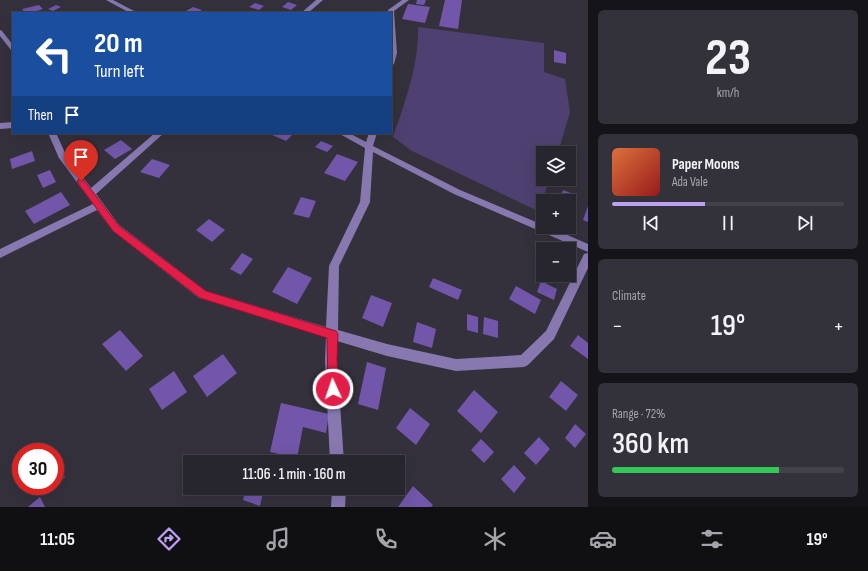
<!DOCTYPE html>
<html lang="en">
<head>
<meta charset="utf-8">
<style>
  :root { --surface:#27252d; --page:#333139; --text:#f1f3f6; --muted:#a4a5aa; --line:#434249; --accent:#bca0f2 }
  body { margin:0; font-family:"Sofia Sans Condensed",sans-serif; background:var(--page); color:var(--text); height:100vh; display:flex; flex-direction:column; font-size:15px; white-space:nowrap }
  * { box-sizing:border-box; margin:0 }
  p { font-size:13px; color:var(--muted) }
  .icon { flex:none; width:22px; height:22px; fill:none; stroke:currentColor; stroke-width:2; stroke-linecap:round; stroke-linejoin:round }
  .map { position:relative; flex:1; overflow:hidden }
  .details { display:flex; flex-direction:column; gap:10px; padding:10px; background:#151419; width:280px }
  .details>* { flex:none }
  .banner { position:absolute; left:12px; top:12px; width:380px; height:122px; border-radius:0px; box-shadow:0 4px 16px #0002,0 0 0 1px var(--line); background:#1a4fa0; color:#fff; overflow:hidden }
  .tools { position:absolute; left:536px; top:146px; display:grid; gap:8px }
  .tools a { display:grid; place-items:center; width:40px; height:40px; border-radius:0px; background:var(--surface); box-shadow:0 4px 16px #0002,0 0 0 1px var(--line); font-size:20px }
  .speed { position:absolute; left:12px; top:443px; display:flex; gap:8px; font-size:20px; font-weight:700; text-align:center }
  .speed>* { display:grid; place-content:center; width:52px; height:52px; border-radius:50%; background:var(--surface); box-shadow:0 4px 16px #0002,0 0 0 1px var(--line); line-height:1 }
  .speed .limit { border:6px solid #d22; background:#fff; color:#111 }
  .pin { position:absolute; display:grid; place-items:center; width:34px; height:34px; color:#fff; margin:-41px -17px; border-radius:50% 50% 50% 0; rotate:-45deg; box-shadow:0 0 4px #0007 }
  .pin .icon { rotate:45deg }
  .me { position:absolute; width:44px; margin:-22px; rotate:357deg; stroke-linejoin:round; filter:drop-shadow(0 0 3px #0008) }
  .turn { display:flex; align-items:center; gap:14px; height:84px; padding:0 16px; font-size:18px }
  .turn .icon { width:52px; height:52px; stroke-width:2.5 }
  .turn b { display:block; font-size:28px; line-height:34px }
  .then { display:flex; align-items:center; height:38px; padding:0 16px; background:#0003; gap:8px; font-size:15px }
  .big { font-size:30px; font-weight:600; line-height:1.1 }
  .details .card { flex:1; display:flex; flex-direction:column; justify-content:center; gap:6px; min-width:0; padding:0 14px; border-radius:6px; background:var(--page) }
  .details .dial { align-items:center; gap:0 }
  .dial b { font-size:52px; line-height:1 }
  .song { display:flex; align-items:center; gap:12px }
  .cover { width:48px; height:48px; border-radius:6px; background:linear-gradient(135deg,hsl(20 70% 55%),hsl(0 70% 35%)) }
  .played { height:4px; border-radius:2px; background:linear-gradient(90deg,var(--accent) 40%,var(--line) 40%) }
  .keys { display:flex; justify-content:space-around; direction:ltr }
  .heat { display:flex; justify-content:space-between; align-items:center; font-size:22px; direction:ltr }
  .charge { height:6px; border-radius:3px; background:linear-gradient(90deg,#34c759 72%,var(--line) 0) }
  .trip { position:absolute; left:183px; top:455px; width:222px; height:40px; border-radius:0px; background:var(--surface); box-shadow:0 4px 16px #0002,0 0 0 1px var(--line); font-weight:600; line-height:40px; text-align:center }
  .tabs { display:flex; height:64px; justify-content:space-around; align-items:center; background:#100f12; color:var(--muted) }
  .tabs .icon { width:28px; height:28px }
  .tabs .selected { color:var(--accent) }
  .tabs b { font-size:18px; color:var(--text) }
  main { display:flex; flex:1; min-height:0 }
  .map>svg:first-child { display:block }
</style>
</head>
<body>
<main>
<div class="map">
<svg width="588" height="507" viewBox="0 0 588 507">
  <rect width="100%" height="100%" fill="#34313c"/>
  <path fill="#4e4070" d="M418 27 544 43V72L565 79 570 112 558 153H543V179H550L538 211 412 151 393 137C405 102 419 65 418 27Z"/>
  <g fill="#7156a9">
    <path d="M417 0H426L424 5 416 4Z"/>
    <path d="M445 0H462L458 29 439 26Z"/>
    <path d="M288 2 297 5 291 10 282 7Z"/>
    <path d="M255 3 264 6 259 10 249 7Z"/>
    <path d="M408 4 430 7 425 23 402 19Z"/>
    <path d="M39 5 43 9 31 13H25L22 9Z"/>
    <path d="M56 5 61 7 53 11 48 9Z"/>
    <path d="M193 7 202 10 197 13 186 11Z"/>
    <path d="M554 50 566 53V64L554 62Z"/>
    <path d="M271 133H294L286 141 270 134Z"/>
    <path d="M121 140 132 149 115 159 104 150Z"/>
    <path d="M321 141 333 146 327 152 315 147Z"/>
    <path d="M32 151 35 161 12 169 10 159Z"/>
    <path d="M337 154 358 162 345 181 324 173Z"/>
    <path d="M152 159 170 165 159 178 140 172Z"/>
    <path d="M50 170 56 182 43 188 37 175Z"/>
    <path d="M563 190 576 195 572 207 569 206V201H559Z"/>
    <path d="M61 192 70 205 34 224 25 211Z"/>
    <path d="M301 197 316 201 309 218 293 214Z"/>
    <path d="M588 206V222L583 220Z"/>
    <path d="M209 219 225 230 212 242 196 230Z"/>
    <path d="M540 244 553 249H543V260L536 258Z"/>
    <path d="M242 253 253 259 241 275 230 269Z"/>
    <path d="M288 267 312 278 297 304 272 292Z"/>
    <path d="M433 278 462 290 458 300 429 287Z"/>
    <path d="M541 281 557 289 554 300 537 292Z"/>
    <path d="M516 286 541 300 535 314 509 299Z"/>
    <path d="M371 295 392 303 383 327 362 318Z"/>
    <path d="M467 314 478 317V333L467 330Z"/>
    <path d="M484 317 498 321V338L483 334Z"/>
    <path d="M417 322 436 329 432 348 413 342Z"/>
    <path d="M120 330 143 356 126 371 102 344Z"/>
    <path d="M578 335 588 343V359L570 346Z"/>
    <path d="M223 354 237 373 207 397 193 376Z"/>
    <path d="M367 362 386 368 378 410 358 404Z"/>
    <path d="M174 371 187 392 162 410 149 389Z"/>
    <path d="M561 381 578 395 566 411 549 397Z"/>
    <path d="M474 390 498 412 481 433 457 411Z"/>
    <path d="M281 403 329 414 326 433 303 427 297 458 270 452Z"/>
    <path d="M410 408 430 424 416 445 396 428Z"/>
    <path d="M575 424 586 434 575 448 565 438Z"/>
    <path d="M539 437 550 449 536 465 524 453Z"/>
    <path d="M481 439 494 452 484 463 471 450Z"/>
    <path d="M44 445 48 452H37Z"/>
    <path d="M55 462 65 477 55 486Z"/>
    <path d="M514 465 526 478 514 493 501 479Z"/>
    <path d="M413 486 433 505 431 507H398Z"/>
    <path d="M246 488H264L260 506 243 500Z"/>
    <path d="M270 488H286L284 496 269 492Z"/>
    <path d="M40 497 45 507H28Z"/>
  </g>
  <g fill="none" stroke-linecap="round" stroke-linejoin="round">
    <g fill="#8778b0" fill-rule="evenodd">
      <path d="M106 0H113L138 13H130Z"/>
      <path d="M316 0H323L308 13H301Z"/>
      <path d="M402 0H409L394 11 397 53 394 64 391 66V13H388V10Z"/>
      <path d="M0 30 2 31 13 45V51L11 50 0 36Z"/>
      <path d="M13 122V128L0 129V123Z"/>
      <path d="M48 133H56L66 155 91 188 155 133H164L96 194 119 225 206 291 326 327 329 266 360 202 365 148 338 133H349L366 142 369 133H377L373 146 460 190 543 225V227H549L588 244V252L454 194 373 152 370 202 339 266 338 330 387 344 456 359 521 355 546 331 584 254 588 253V268L554 339 528 365 524 367 456 371 387 356 337 341V360L344 462H330L325 360 326 337 199 298 113 231 97 210 0 258V249L93 204 59 158Z"/>
      <path d="M332 488H346L345 507H331Z"/>
    </g>
  </g>
  <path fill="#e11d48" stroke="#92132f" d="M81 178 83 179 119 226 206 291 336 331 338 334 337 360 339 389 337 393 333 394 329 393 328 389 327 338 200 298 113 231 78 183 77 181Z"/>
</svg>
<div class="tools">
<a><svg class="icon" aria-label="layers" viewBox="0 0 24 24"><path d="M12 4l9 5-9 5-9-5zM3 14l9 5 9-5"/></svg></a>
<a>+</a>
<a>−</a>
</div>
<div class="speed"><div class="limit">30</div></div>
<div class="pin" style="left:81px;top:181px;background:#d93025"><svg class="icon" aria-label="arrive" viewBox="0 0 24 24"><path d="M6 21V4h12l-3 4 3 4H6"/></svg></div>
<svg class="me" style="left:333px;top:389px" viewBox="-20 -20 40 40"><circle r="17" fill="#e11d48" stroke="#fff" stroke-width="3"/><path d="M0-11L8 9 0 5-8 9z" fill="#fff"/></svg>
<div class="trip">11:06 · 1 min · 160 m</div>
<div class="banner">
<div class="turn"><svg class="icon" aria-label="left" viewBox="0 0 24 24"><path d="M17 20v-9H6M10 6l-5 5 5 5"/></svg><div><b>20 m</b>Turn left</div></div>
<div class="then">Then<svg class="icon" aria-label="arrive" viewBox="0 0 24 24"><path d="M6 21V4h12l-3 4 3 4H6"/></svg></div>
</div>
</div>
<section class="details">
<div class="card dial"><b>23</b><p>km/h</p></div>
<div class="card">
<div class="song"><i class="cover"></i><div><b>Paper Moons</b><p>Ada Vale</p></div></div>
<div class="played"></div>
<div class="keys"><svg class="icon" aria-label="previous" viewBox="0 0 24 24"><path d="M18 5L8 12l10 7zM5 5v14"/></svg><svg class="icon" aria-label="pause" viewBox="0 0 24 24"><path d="M8 5v14M16 5v14"/></svg><svg class="icon" aria-label="next" viewBox="0 0 24 24"><path d="M6 5l10 7-10 7zM19 5v14"/></svg></div>
</div>
<div class="card"><p>Climate</p>
<div class="heat"><a>−</a><b class="big">19°</b><a>+</a></div>
</div>
<div class="card"><p>Range · 72%</p><b class="big">360 km</b><div class="charge"></div></div>
</section>
</main>
<nav class="tabs">
<b>11:05</b>
<svg class="icon selected" aria-label="directions" viewBox="0 0 24 24"><path d="M12 3l9 9-9 9-9-9zM9 14v-3h6M13 9l2 2-2 2"/></svg>
<svg class="icon" aria-label="music" viewBox="0 0 24 24"><path d="M9 18V5l10-2v13"/><circle cx="6" cy="18" r="3"/><circle cx="16" cy="16" r="3"/></svg>
<svg class="icon" aria-label="phone" viewBox="0 0 24 24"><path d="M5 4h4l2 5-3 2q2 4 5 5l2-3 5 2v4C11 20 4 13 5 4z"/></svg>
<svg class="icon" aria-label="climate" viewBox="0 0 24 24"><path d="M12 3v18M4 7l16 10M4 17L20 7"/></svg>
<svg class="icon" aria-label="car" viewBox="0 0 24 24"><path d="M5 17H2v-5l4-1 3-4h7l3 4 3 1v5h-3M9 17h6M6 11h13"/><circle cx="7" cy="17" r="2"/><circle cx="17" cy="17" r="2"/></svg>
<svg class="icon" aria-label="filters" viewBox="0 0 24 24"><path d="M4 7h16M4 17h16"/><circle cx="9" cy="7" r="2"/><circle cx="15" cy="17" r="2"/></svg>
<b>19°</b>
</nav>
</body>
</html>
